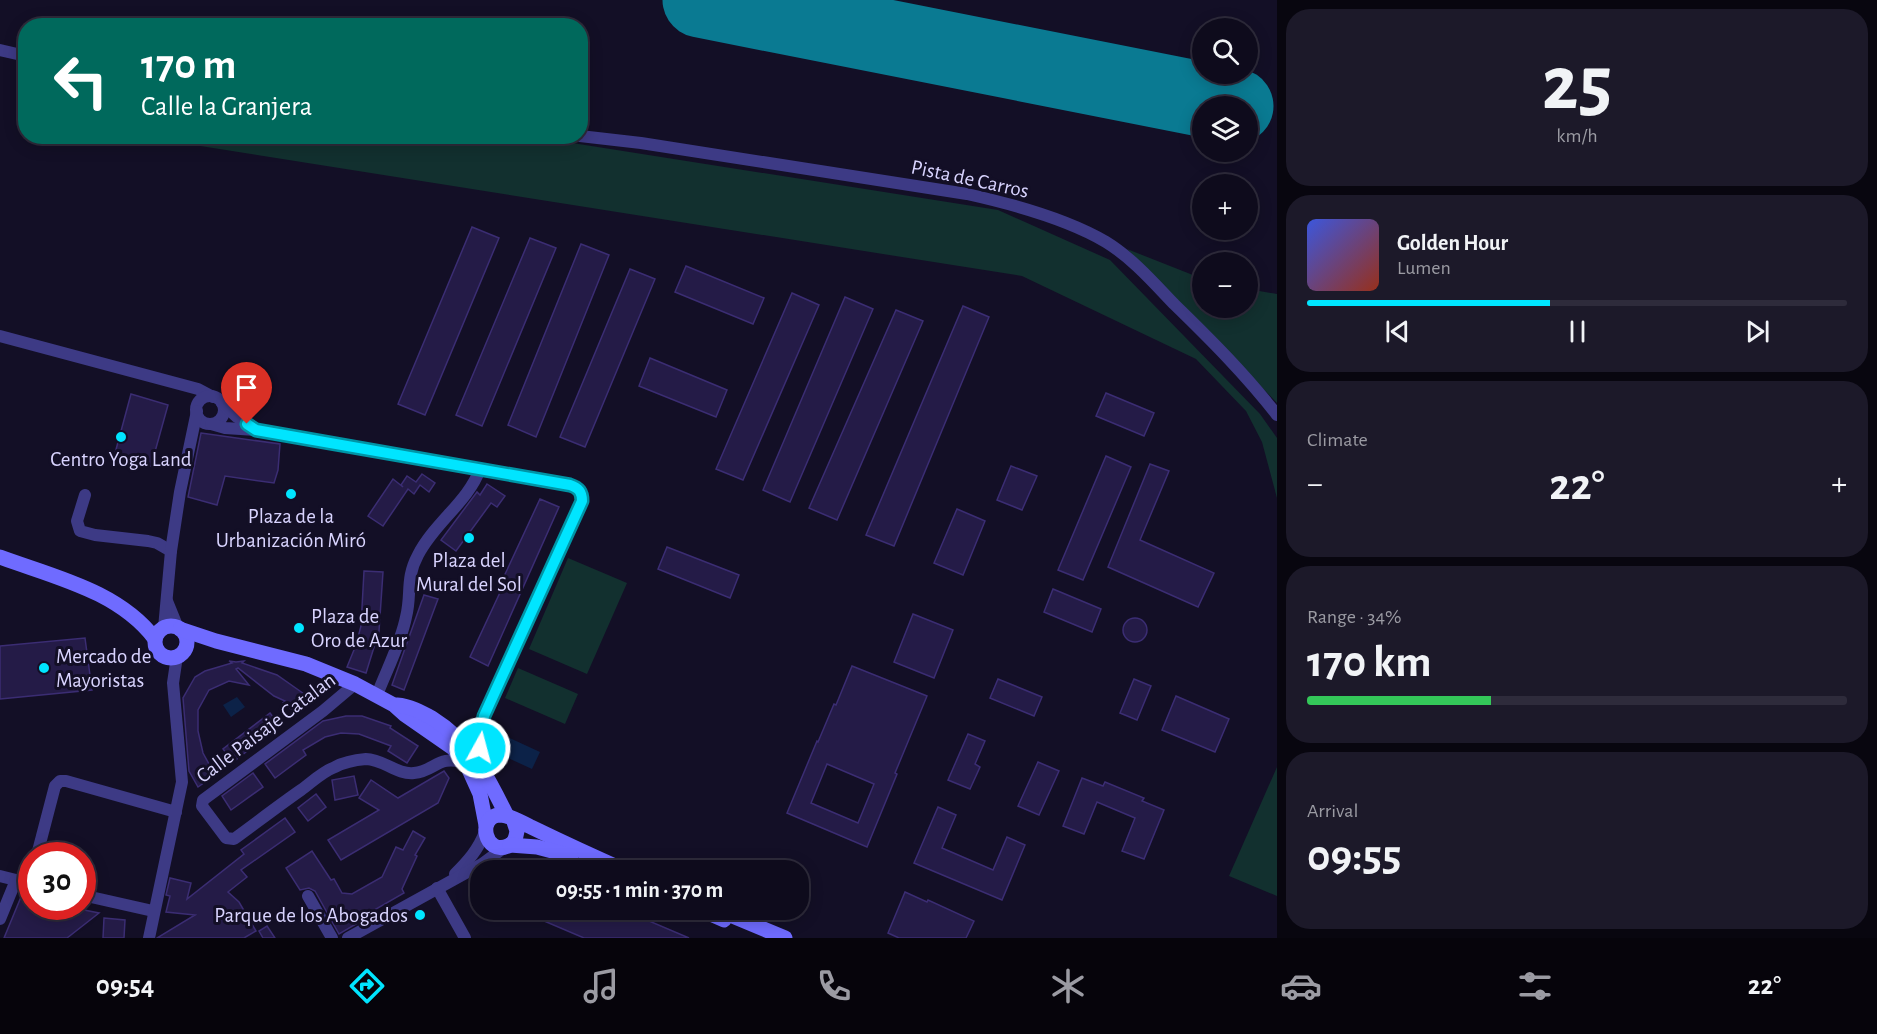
<!DOCTYPE html>
<html lang="en">
<head>
<meta charset="utf-8">
<style>
  :root { --surface:#0e0b1c; --page:#1c1929; --text:#f1f3f6; --muted:#9b9ba3; --line:#2e2b3b; --accent:#00e5ff }
  body { margin:0; font-family:"Alegreya Sans",sans-serif; background:var(--page); color:var(--text); height:100vh; display:flex; flex-direction:column; font-size:22px; white-space:nowrap }
  * { box-sizing:border-box; margin:0 }
  p { font-size:20px; color:var(--muted) }
  .icon { flex:none; width:33px; height:33px; fill:none; stroke:currentColor; stroke-width:2; stroke-linecap:round; stroke-linejoin:round }
  .map { position:relative; flex:1; overflow:hidden }
  .side { display:flex; flex-direction:column; gap:9px; padding:9px; background:#08060f; width:600px }
  .side>* { flex:none }
  .hud { position:absolute; left:18px; top:18px; width:570px; height:126px; border-radius:24px; box-shadow:0 3px 15px #0003,0 0 0 2px var(--line); background:#00695c; color:#fff; overflow:hidden }
  .fabs { position:absolute; left:1192px; top:18px; display:grid; gap:12px }
  .fabs a { display:grid; place-items:center; width:66px; height:66px; border-radius:50%; background:var(--surface); box-shadow:0 3px 15px #0003,0 0 0 2px var(--line); font-size:30px }
  .speed { position:absolute; left:18px; top:842px; display:flex; gap:12px; font-size:30px; font-weight:700; text-align:center }
  .speed>* { display:grid; place-content:center; width:78px; height:78px; border-radius:50%; background:var(--surface); box-shadow:0 3px 15px #0003,0 0 0 2px var(--line); line-height:1 }
  .speed .limit { border:9px solid #d22; background:#fff; color:#111 }
  .pin { position:absolute; display:grid; place-items:center; width:51px; height:51px; color:#fff; margin:-62px -26px; border-radius:50% 50% 50% 0; rotate:-45deg; box-shadow:0 0 6px #0007 }
  .pin .icon { rotate:45deg }
  .me { position:absolute; width:66px; margin:-33px; rotate:7deg; stroke-linejoin:round; filter:drop-shadow(0 0 4px #0008) }
  .turn { display:flex; align-items:center; gap:21px; height:126px; padding:0 24px; font-size:27px }
  .turn .icon { width:78px; height:78px; stroke-width:2.5 }
  .turn b { display:block; font-size:42px; line-height:51px }
  .big { font-size:45px; font-weight:600; line-height:1.1 }
  .side .card { flex:1; display:flex; flex-direction:column; justify-content:center; gap:9px; min-width:0; padding:0 21px; border-radius:24px; background:var(--page) }
  .side .dial { align-items:center; gap:0 }
  .dial b { font-size:78px; line-height:1 }
  .song { display:flex; align-items:center; gap:18px }
  .cover { width:72px; height:72px; border-radius:9px; background:linear-gradient(135deg,hsl(230 70% 55%),hsl(10 70% 35%)) }
  .played { height:6px; border-radius:3px; background:linear-gradient(90deg,var(--accent) 45%,var(--line) 45%) }
  .keys { display:flex; justify-content:space-around; direction:ltr }
  .heat { display:flex; justify-content:space-between; align-items:center; font-size:33px; direction:ltr }
  .charge { height:9px; border-radius:4px; background:linear-gradient(90deg,#34c759 34%,var(--line) 0) }
  .trip { position:absolute; left:470px; top:860px; width:339px; height:60px; border-radius:24px; background:var(--surface); box-shadow:0 3px 15px #0003,0 0 0 2px var(--line); font-weight:600; line-height:60px; text-align:center }
  .tabs { display:flex; height:96px; justify-content:space-around; align-items:center; background:#06040b; color:var(--muted) }
  .tabs .icon { width:42px; height:42px }
  .tabs .on { color:var(--accent) }
  .tabs b { font-size:27px; color:var(--text) }
  main { display:flex; flex:1; min-height:0 }
  .map>svg:first-child { display:block }
</style>
</head>
<body>
<main>
<div class="map">
<svg width="1277" height="938" viewBox="0 0 1277 938">
  <rect width="100%" height="100%" fill="#130f26"/>
  <g fill="#12302f">
    <path d="M192 137 513 136 566 142 998 210 1110 260 1260 414 1277 438V498L1262 442 1246 411 1196 359 1022 276 194 145Z"/>
    <path d="M1127 249 1203 279V308H1248V289L1277 294V403Z"/>
    <path d="M568 558 627 583 587 674 529 649Z"/>
    <path d="M518 668 578 694 565 724 505 698Z"/>
    <path d="M1277 767V896L1229 876Z"/>
  </g>
  <g fill="#0c2248">
    <path d="M237 697 245 707 231 717 223 705Z"/>
    <path d="M503 735 540 752 532 769 495 752Z"/>
  </g>
  <g fill="none" stroke-linecap="round" stroke-linejoin="round">
    <g stroke="#0a7a92" stroke-width="30">
      <path d="M726 0 740 8"/>
      <path d="M860 0C868 23 881 34 905 41"/>
      <path d="M822 24C837 21 847 14 853 0"/>
    </g>
    <path stroke="#0a7a92" stroke-width="75" d="M700 0 1236 106"/>
  </g>
  <g fill="#241b47" stroke="#3b2d73" stroke-width="1.5" fill-rule="evenodd">
    <path d="M472 227 499 238 425 415 398 404Z"/>
    <path d="M530 238 556 248 482 426 456 415Z"/>
    <path d="M581 244 609 255 536 437 508 425Z"/>
    <path d="M686 266 764 298 753 324 675 292Z"/>
    <path d="M630 269 655 279 585 447 560 437Z"/>
    <path d="M792 293 819 305 743 480 716 469Z"/>
    <path d="M845 297 873 309 790 502 763 490Z"/>
    <path d="M963 306 989 317 894 546 866 535Z"/>
    <path d="M896 310 923 321 837 520 809 508Z"/>
    <path d="M650 358 727 390 716 417 639 386Z"/>
    <path d="M1106 393 1154 413 1144 436 1096 416Z"/>
    <path d="M131 394 168 405 151 466 114 457Z"/>
    <path d="M201 433 280 444 278 470 274 483 225 476 217 505 188 497Z"/>
    <path d="M1106 456 1131 467 1083 580 1058 570Z"/>
    <path d="M1150 464 1169 471 1140 540 1214 573 1198 607 1108 567Z"/>
    <path d="M1011 466 1037 476 1022 510 997 500Z"/>
    <path d="M422 474 435 483 429 492 420 485 414 494 408 489 383 526 368 516 393 479 403 487 401 485 407 476 416 482Z"/>
    <path d="M487 484 505 496 497 507 491 503 456 551 441 540 477 492 480 495Z"/>
    <path d="M540 499 559 507 488 666 470 657 503 586 500 585Z"/>
    <path d="M957 509 985 521 963 575 934 563Z"/>
    <path d="M667 547 739 575 730 598 658 569Z"/>
    <path d="M364 571 383 572 379 631 366 673 347 667 356 645 361 626Z"/>
    <path d="M1053 589 1101 609 1092 632 1044 612Z"/>
    <path d="M424 595 438 599 404 690 392 685Z"/>
    <path d="M913 614 953 630 934 678 894 662Z"/>
    <circle cx="1135" cy="630" r="12"/>
    <path d="M85 638 92 690 0 699V646Z"/>
    <path d="M229 661 236 662 244 661 242 663 277 675 307 696 293 710 283 703 285 701 274 696 238 668 236 669 249 685 229 681 209 690 198 710V731L203 753 215 775 198 787 189 771 183 698 195 677 205 671 232 663Z"/>
    <path d="M852 666 927 696 895 773 897 774 867 847 787 813 817 741 818 742 834 704 836 705ZM827 764 874 784 858 823 811 803Z"/>
    <path d="M998 679 1042 697 1034 716 990 698Z"/>
    <path d="M1134 679 1151 686 1137 720 1120 713Z"/>
    <path d="M1176 696 1229 719 1215 752 1162 730Z"/>
    <path d="M270 713 280 726 233 762 223 749Z"/>
    <path d="M346 716H362L391 726 390 728 418 746 407 763 388 751 391 746 359 734 341 733 325 737 303 750 306 755 275 778 265 764 323 721Z"/>
    <path d="M968 734 985 741 975 764 980 767 970 789 948 780Z"/>
    <path d="M1038 762 1059 771 1039 815 1018 806Z"/>
    <path d="M444 771 449 778 438 803 341 860 328 840 379 810 359 798 371 780 398 798Z"/>
    <path d="M253 773 263 787 231 810 222 796Z"/>
    <path d="M354 776 358 795 335 800 332 780Z"/>
    <path d="M1082 778 1103 786 1105 782 1144 798 1142 801 1164 810 1144 859 1122 851 1135 818 1097 802 1084 834 1063 826Z"/>
    <path d="M316 794 326 807 308 821 298 808Z"/>
    <path d="M938 807 956 815 942 848 993 870 1007 837 1025 845 1002 900 914 863Z"/>
    <path d="M285 818 295 832 241 870 247 877 228 892 239 902 256 931 244 938H157L195 915 166 912 170 896 166 895 170 878 191 883 187 899 244 854 241 850Z"/>
    <path d="M413 831 425 838 415 855 417 856 402 889 404 893 362 917 363 920 339 934 315 891 309 888 300 890 286 868 312 851 331 880 334 879 342 893 352 894 382 877 396 847 403 850Z"/>
    <path d="M905 892 927 902 928 900 974 921 966 938H899L888 933Z"/>
    <path d="M21 897 32 900V906H64L99 913 67 938H4Z"/>
    <path d="M516 909H621L689 938H584Z"/>
    <path d="M104 918 125 920 124 938H103Z"/>
    <path d="M267 926 275 938H263L259 931Z"/>
  </g>
  <g fill="none" stroke-linecap="round" stroke-linejoin="round">
    <g stroke="#3d3a85" stroke-width="12">
      <path d="M0 50 26 56"/>
      <path d="M580 136 641 143 967 194C1012 204 1067 219 1106 242 1132 258 1153 282 1174 304 1210 339 1246 375 1277 415"/>
      <path d="M0 336 198 389 213 397"/>
      <circle cx="210" cy="410" r="14"/>
      <path d="M222 403 237 417 255 429"/>
      <path d="M211 424 225 428 256 430 570 485C579 488 582 492 582 501L484 716 474 730 460 739"/>
      <path d="M85 495 77 521 80 531 95 535 148 541 157 543 171 551"/>
      <path d="M167 601 178 628"/>
      <path d="M164 628 171 551 180 492 197 411"/>
      <path d="M355 684 323 711 203 800 202 806 226 838 234 839C256 823 278 806 301 790 312 782 322 772 335 767 344 762 355 760 366 759 383 759 397 775 414 773 436 771 437 754 466 763"/>
      <path d="M377 695C386 671 401 643 406 617 412 594 405 579 418 555 435 522 468 502 480 469"/>
      <path d="M483 721 480 748 484 769"/>
      <path d="M37 855 55 786 60 781H66L176 812"/>
      <path d="M455 874C468 861 478 850 485 832"/>
      <path d="M0 876 32 884"/>
      <path d="M437 888 465 938"/>
      <path d="M82 895 153 911"/>
      <path d="M308 896 332 938"/>
      <path d="M0 919 16 880"/>
      <path d="M149 938 182 782 173 683 177 656"/>
      <path d="M348 938 482 864 505 847"/>
    </g>
    <g stroke="#6f6bff" stroke-width="15">
      <path d="M0 557C54 577 119 591 155 639"/>
      <circle cx="171" cy="642" r="16"/>
      <path d="M180 629 216 641 306 664 355 684 394 705 404 714 453 748 466 763 480 794 486 825"/>
      <path d="M397 705C410 706 421 712 432 718 472 743 487 776 507 816"/>
      <path d="M513 819 517 831C516 837 515 843 508 846 485 856 476 816 500 815 510 815 522 823 531 827 562 842 592 856 624 870"/>
      <path d="M510 845 537 847 571 856"/>
      <path d="M699 909 724 920"/>
      <path d="M716 909 785 938"/>
    </g>
  </g>
  <g fill="none" stroke-linecap="round" stroke-linejoin="round">
    <g stroke="#0095a6" stroke-width="15">
      <path id="route" d="M247 424 256 430 570 485C579 488 582 492 582 501L484 716 482 727 480 748"/>
    </g>
    <use href="#route" stroke="#00e5ff" stroke-width="10"/>
  </g>
  <g fill="#00e5ff" stroke="#130f26" stroke-width="2">
    <circle cx="121" cy="437" r="6"/>
    <circle cx="291" cy="494" r="6"/>
    <circle cx="469" cy="538" r="6"/>
    <circle cx="299" cy="628" r="6"/>
    <circle cx="44" cy="668" r="6"/>
    <circle cx="420" cy="915" r="6"/>
  </g>
  <g text-anchor="middle" dominant-baseline="central" stroke-width="6" stroke-linejoin="round" paint-order="stroke">
    <g font-size="21" fill="#d9d4ff" stroke="#130f26">
      <text transform="translate(970 179) rotate(12)">Pista de Carros</text>
      <text transform="translate(266 728) rotate(-37)">Calle Paisaje Catalan</text>
    </g>
    <g font-size="21" fill="#d9d4ff" stroke="#130f26">
      <text x="121" y="459">Centro Yoga Land</text>
      <text x="291" y="516">Plaza de la<tspan x="291" dy="24">Urbanización Miró</tspan></text>
      <text x="469" y="560">Plaza del<tspan x="469" dy="24">Mural del Sol</tspan></text>
      <text x="311" y="616" text-anchor="start">Plaza de<tspan x="311" dy="24">Oro de Azur</tspan></text>
      <text x="56" y="656" text-anchor="start">Mercado de<tspan x="56" dy="24">Mayoristas</tspan></text>
      <text x="408" y="915" text-anchor="end">Parque de los Abogados</text>
    </g>
  </g>
</svg>
<div class="fabs">
<a><svg class="icon" aria-label="search" viewBox="0 0 24 24"><circle cx="10" cy="10" r="6"/><path d="M15 15l6 6"/></svg></a>
<a><svg class="icon" aria-label="layers" viewBox="0 0 24 24"><path d="M12 4l9 5-9 5-9-5zM3 14l9 5 9-5"/></svg></a>
<a>+</a>
<a>−</a>
</div>
<div class="speed"><div class="limit">30</div></div>
<div class="pin" style="left:247px;top:424px;background:#d93025"><svg class="icon" aria-label="arrive" viewBox="0 0 24 24"><path d="M6 21V4h12l-3 4 3 4H6"/></svg></div>
<svg class="me" style="left:480px;top:748px" viewBox="-20 -20 40 40"><circle r="17" fill="#00e5ff" stroke="#fff" stroke-width="3"/><path d="M0-11L8 9 0 5-8 9z" fill="#fff"/></svg>
<div class="trip">09:55 · 1 min · 370 m</div>
<div class="hud">
<div class="turn"><svg class="icon" aria-label="left" viewBox="0 0 24 24"><path d="M17 20v-9H6M10 6l-5 5 5 5"/></svg><div><b>170 m</b>Calle la Granjera</div></div>
</div>
</div>
<section class="side">
<div class="card dial"><b>25</b><p>km/h</p></div>
<div class="card">
<div class="song"><i class="cover"></i><div><b>Golden Hour</b><p>Lumen</p></div></div>
<div class="played"></div>
<div class="keys"><svg class="icon" aria-label="previous" viewBox="0 0 24 24"><path d="M18 5L8 12l10 7zM5 5v14"/></svg><svg class="icon" aria-label="pause" viewBox="0 0 24 24"><path d="M8 5v14M16 5v14"/></svg><svg class="icon" aria-label="next" viewBox="0 0 24 24"><path d="M6 5l10 7-10 7zM19 5v14"/></svg></div>
</div>
<div class="card"><p>Climate</p>
<div class="heat"><a>−</a><b class="big">22°</b><a>+</a></div>
</div>
<div class="card"><p>Range · 34%</p><b class="big">170 km</b><div class="charge"></div></div>
<div class="card"><p>Arrival</p><b class="big">09:55</b></div>
</section>
</main>
<nav class="tabs">
<b>09:54</b>
<svg class="icon on" aria-label="directions" viewBox="0 0 24 24"><path d="M12 3l9 9-9 9-9-9zM9 14v-3h6M13 9l2 2-2 2"/></svg>
<svg class="icon" aria-label="music" viewBox="0 0 24 24"><path d="M9 18V5l10-2v13"/><circle cx="6" cy="18" r="3"/><circle cx="16" cy="16" r="3"/></svg>
<svg class="icon" aria-label="phone" viewBox="0 0 24 24"><path d="M5 4h4l2 5-3 2q2 4 5 5l2-3 5 2v4C11 20 4 13 5 4z"/></svg>
<svg class="icon" aria-label="climate" viewBox="0 0 24 24"><path d="M12 3v18M4 7l16 10M4 17L20 7"/></svg>
<svg class="icon" aria-label="car" viewBox="0 0 24 24"><path d="M5 17H2v-5l4-1 3-4h7l3 4 3 1v5h-3M9 17h6M6 11h13"/><circle cx="7" cy="17" r="2"/><circle cx="17" cy="17" r="2"/></svg>
<svg class="icon" aria-label="filters" viewBox="0 0 24 24"><path d="M4 7h16M4 17h16"/><circle cx="9" cy="7" r="2"/><circle cx="15" cy="17" r="2"/></svg>
<b>22°</b>
</nav>
</body>
</html>
